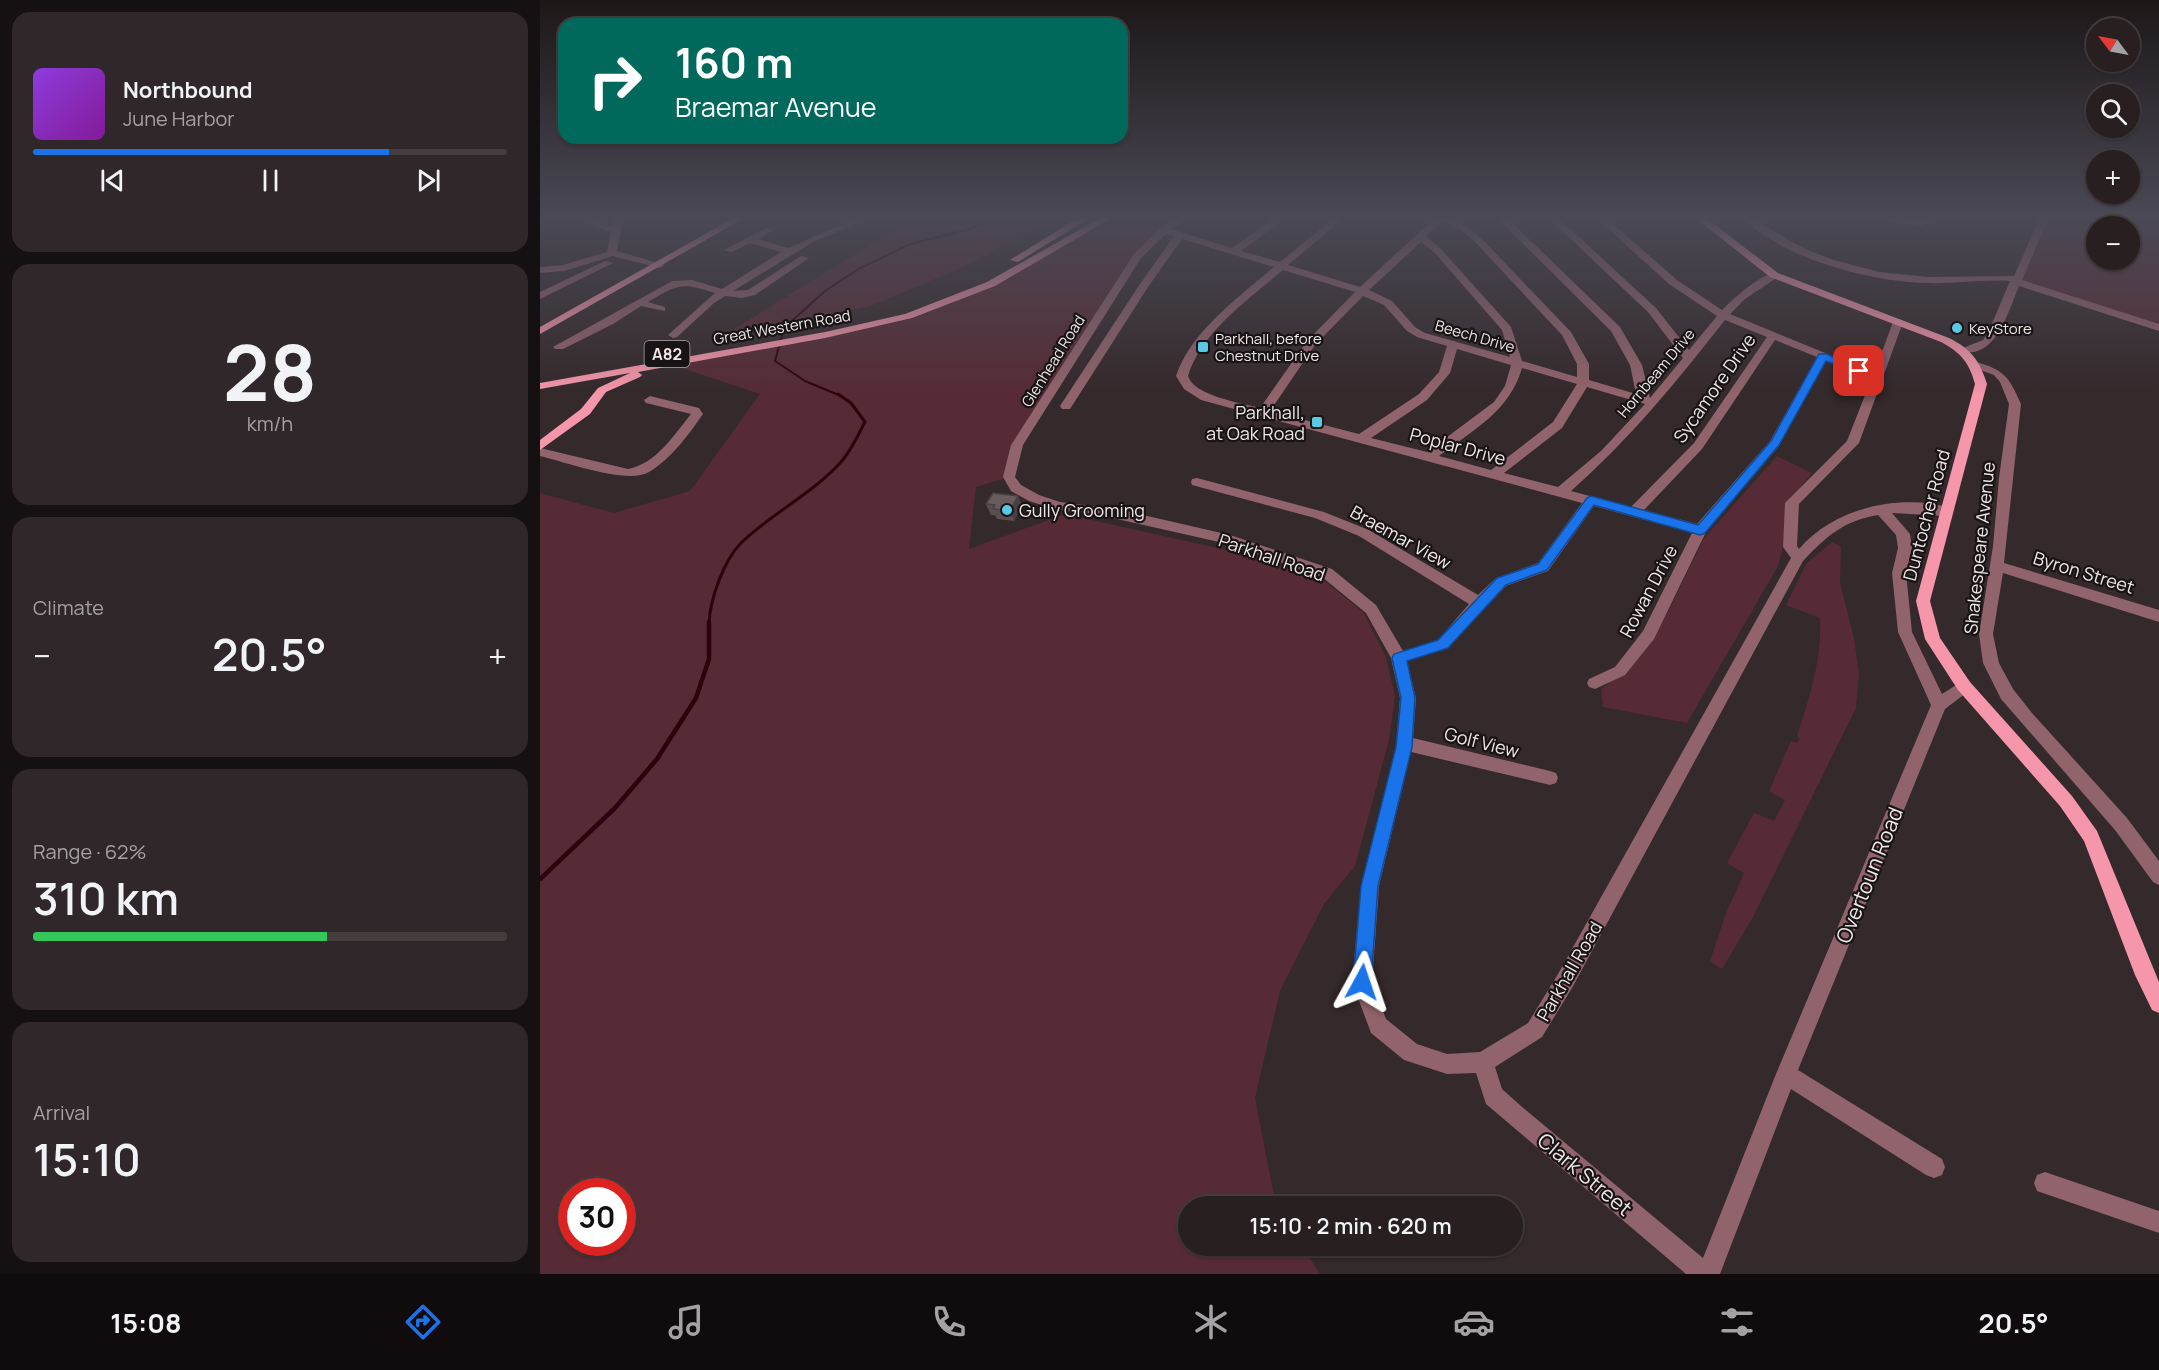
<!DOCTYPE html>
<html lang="en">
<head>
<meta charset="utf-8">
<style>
  :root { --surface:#271f20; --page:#2f2729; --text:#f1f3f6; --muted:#a4a2a5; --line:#433d3e; --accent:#1a73e8 }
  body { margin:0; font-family:Manrope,sans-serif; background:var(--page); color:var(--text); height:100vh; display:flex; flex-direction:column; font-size:22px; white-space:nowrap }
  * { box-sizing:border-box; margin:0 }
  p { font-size:20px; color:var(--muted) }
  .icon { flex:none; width:33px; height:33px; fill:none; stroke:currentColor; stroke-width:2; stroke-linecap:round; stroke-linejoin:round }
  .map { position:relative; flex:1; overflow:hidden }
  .panel { display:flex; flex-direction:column; gap:12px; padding:12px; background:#151112; width:540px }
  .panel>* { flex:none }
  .hud { position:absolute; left:18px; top:18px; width:570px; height:126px; border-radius:18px; box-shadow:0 2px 4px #0004,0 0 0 2px var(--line); background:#00695c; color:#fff; overflow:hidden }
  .needle { width:39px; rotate:302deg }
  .buttons { position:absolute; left:1546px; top:18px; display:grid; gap:12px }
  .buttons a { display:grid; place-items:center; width:54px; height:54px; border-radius:50%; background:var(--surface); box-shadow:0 2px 4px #0004,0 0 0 2px var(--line); font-size:30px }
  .speed { position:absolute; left:18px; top:1178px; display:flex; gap:12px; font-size:30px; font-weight:700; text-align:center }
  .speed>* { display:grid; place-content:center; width:78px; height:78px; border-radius:50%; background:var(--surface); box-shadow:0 2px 4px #0004,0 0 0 2px var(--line); line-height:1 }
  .speed .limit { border:9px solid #d22; background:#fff; color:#111 }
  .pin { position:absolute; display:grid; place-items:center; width:51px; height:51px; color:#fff; margin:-26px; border-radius:12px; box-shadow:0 3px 9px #0006 }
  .me { position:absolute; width:66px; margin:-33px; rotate:5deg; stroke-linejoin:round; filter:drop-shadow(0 0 4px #0008) }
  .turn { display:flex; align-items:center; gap:21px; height:126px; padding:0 18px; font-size:27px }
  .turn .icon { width:78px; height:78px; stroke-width:2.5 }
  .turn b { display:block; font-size:42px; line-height:51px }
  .big { font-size:45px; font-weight:600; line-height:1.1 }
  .panel .widget { flex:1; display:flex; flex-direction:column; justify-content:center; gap:9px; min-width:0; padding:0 21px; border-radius:18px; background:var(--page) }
  .panel .dial { align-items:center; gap:0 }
  .dial b { font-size:78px; line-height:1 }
  .song { display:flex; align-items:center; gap:18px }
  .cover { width:72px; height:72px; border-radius:9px; background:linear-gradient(135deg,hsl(270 70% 55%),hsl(290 70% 35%)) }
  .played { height:6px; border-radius:3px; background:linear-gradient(90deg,var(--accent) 75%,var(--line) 75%) }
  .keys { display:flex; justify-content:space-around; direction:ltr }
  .heat { display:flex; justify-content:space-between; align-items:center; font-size:33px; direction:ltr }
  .charge { height:9px; border-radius:4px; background:linear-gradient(90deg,#34c759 62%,var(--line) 0) }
  .trip { position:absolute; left:638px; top:1196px; width:345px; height:60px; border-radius:30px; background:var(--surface); box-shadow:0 2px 4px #0004,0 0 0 2px var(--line); font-weight:600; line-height:60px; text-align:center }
  .tab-bar { display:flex; height:96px; justify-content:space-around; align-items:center; background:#100c0d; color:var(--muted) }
  .tab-bar .icon { width:42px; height:42px }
  .tab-bar .on { color:var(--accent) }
  .tab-bar b { font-size:27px; color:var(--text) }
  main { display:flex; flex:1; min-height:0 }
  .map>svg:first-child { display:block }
</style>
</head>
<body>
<main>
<section class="panel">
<div class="widget">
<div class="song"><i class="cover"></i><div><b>Northbound</b><p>June Harbor</p></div></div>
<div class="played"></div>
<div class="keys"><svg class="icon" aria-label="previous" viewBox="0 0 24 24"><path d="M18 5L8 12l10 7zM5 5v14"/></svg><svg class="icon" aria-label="pause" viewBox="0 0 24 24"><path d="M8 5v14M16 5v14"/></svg><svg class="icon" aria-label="next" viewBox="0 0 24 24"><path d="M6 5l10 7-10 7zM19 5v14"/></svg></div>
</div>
<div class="widget dial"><b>28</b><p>km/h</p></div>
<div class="widget"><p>Climate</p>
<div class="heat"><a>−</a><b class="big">20.5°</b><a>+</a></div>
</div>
<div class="widget"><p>Range · 62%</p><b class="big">310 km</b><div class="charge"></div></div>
<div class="widget"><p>Arrival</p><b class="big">15:10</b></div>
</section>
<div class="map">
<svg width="1619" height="1274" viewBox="0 0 1619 1274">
  <rect width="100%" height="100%" fill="#34292b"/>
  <g fill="#562b35" fill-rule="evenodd">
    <path d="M412 215H519L430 264 331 306 189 332 359 227Z"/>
    <path d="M573 215H647L597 256 478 445 469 477 436 487 429 549 525 514 682 549 782 579 823 612 846 657 855 696 849 740 815 866 784 904 740 991 715 1098 736 1206H648V1245H761L780 1274H0V493L74 513 150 491 220 394 127 363 317 329 411 301ZM32 1191H82V1242H32Z"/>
    <path d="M1506 215H1619V328L1475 281ZM1557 226H1590V260H1557Z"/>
    <path d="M1237 456 1272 473 1247 504 1242 551 1238 566 1147 723 1063 707 1061 689 1089 668 1129 610 1164 538Z"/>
    <path d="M1292 542 1301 547 1300 583 1314 638 1319 673 1316 708 1213 917 1182 969 1170 961 1186 913 1204 873 1187 863 1214 813 1234 821 1245 800 1229 791 1251 741 1257 743 1260 739 1257 736C1270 696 1282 659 1280 618L1246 605 1266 564Z"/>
  </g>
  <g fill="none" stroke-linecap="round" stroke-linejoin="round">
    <path stroke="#2f0110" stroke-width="2" d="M301 396 265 381 235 361 244 328 285 291 320 268 371 244 429 229 463 215"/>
    <path stroke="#2f0110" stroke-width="3" d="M169 623C170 599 184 560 201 543 232 513 272 494 301 462 311 451 318 435 325 422L311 403 298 394"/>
    <path stroke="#2f0110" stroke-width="4.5" d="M0 879 75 808 117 759 156 698 169 659V622"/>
    <g fill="#91636c" fill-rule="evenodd">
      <path d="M46 215H57L53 219 72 226 74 215H84L77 251 125 265 120 268 73 256 24 271 0 273V267L23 265 67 252 71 232 45 223 42 219Z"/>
      <path d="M324 215H337L273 242 193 291 208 290 261 256 269 258 215 295 202 298 185 296 174 303 137 337 133 338 128 335 175 293C142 282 138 284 108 302L125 307V311L101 306 73 324 23 349H15L13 347 132 281 152 280 182 289 241 252 210 243 192 252 184 250 226 228 234 230 218 239 248 248Z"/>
      <path d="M640 215H651L631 229 692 248 739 215H749L701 251 740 262 798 215H808L748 265 820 287 898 215C915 215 928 227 941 238L1031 332 1049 364V380L1096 394 1090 365 1071 331 954 215H964L1080 327 1102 365 1110 398 1143 358 1108 312 1005 215H1015L1116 308 1149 350 1177 316 1129 284 1053 215H1063L1137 280 1182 310C1193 299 1223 271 1238 273V277L1205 299 1190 314 1334 373 1353 322 1358 319 1362 320 1363 322 1319 443 1259 504 1257 546 1259 549C1294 508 1359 493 1411 508L1413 511 1411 514 1406 516 1352 513 1370 534 1372 548 1366 573 1372 632 1402 694 1424 680 1430 682 1432 686 1430 690 1405 709 1258 1070 1402 1159 1405 1167 1402 1175 1394 1178 1386 1175 1251 1089 1180 1274H1146L946 1104 936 1073 907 1074 864 1060 831 1033 812 982 821 886 856 747 860 698 851 658 826 613 782 577 688 544 577 519 514 509 489 501 471 491 463 477 471 445 594 254 621 228ZM903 221 920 229 935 242 1022 335 1037 364V377L982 361 971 327 900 248 886 236ZM626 234 634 236 598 287 520 406 522 409H530L608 287 642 239 734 267C699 297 651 331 636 376L644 389 661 400 1042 503 998 563 956 578 938 595 829 530 784 512 657 478 652 479 651 482 652 485 775 518 819 536 929 604 898 640 863 651 836 605 792 569 690 535 577 509 520 502 499 495 481 485 475 477 483 445 601 258ZM881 242 894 252 962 330 970 357 885 333 875 327 852 301 829 290ZM743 270 815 292 767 341 720 408C702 403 654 396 648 376 661 332 709 299 743 270ZM823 296 844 305 867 331 877 337 907 346 899 372 879 394 819 434 730 411 775 345ZM1185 320 1227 337 1154 443 1091 507 1031 491C1091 438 1136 382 1185 320ZM1235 340 1277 357 1230 441 1157 524 1104 510 1162 449ZM917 349 971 365 965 386 954 402 887 452 831 438 887 400 910 373ZM1286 361 1331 380 1307 441 1245 503 1243 547 1251 558 1018 974 988 1023 940 1052 907 1054 877 1044 846 1019 832 982 839 886 871 752 1010 785 1016 783 1018 778 1016 773 1010 771 873 738 876 698 867 661 908 648 966 586 1008 571 1054 506 1152 533 1103 631 1075 667 1049 679 1047 683 1049 687 1055 689 1085 675 1114 639 1166 532 1239 446ZM982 368 1037 384 1013 422 951 470 899 456C933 430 970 411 982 368ZM1047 387 1105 404 1061 451 1018 487 964 473 1022 428ZM1338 515 1356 535 1358 548 1352 573 1358 632 1391 705 1236 1074 1163 1258 981 1106 962 1089 955 1067 1002 1037 1032 988 1263 561C1287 536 1303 521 1338 515Z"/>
      <path d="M1199 215H1209L1248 240 1270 251 1294 260 1339 272 1388 277 1474 276 1501 215H1510L1482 280 1619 324V331L1479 286C1469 309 1457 358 1423 352V348L1443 340 1448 333 1470 281C1442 279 1415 284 1387 283 1326 281 1243 259 1199 215Z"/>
      <path d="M1320 215C1339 215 1357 220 1376 221 1387 221 1403 215 1417 215L1378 227Z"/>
      <path d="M65 261 73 263 0 299V292Z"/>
      <path d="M1436 362C1465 370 1469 377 1481 404L1464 563 1619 610V622L1463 573 1453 634 1459 663 1473 689 1492 713 1587 818 1619 861V885L1613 882 1575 830 1461 699 1443 663 1439 634 1453 546 1459 478 1469 404 1460 382 1454 375 1432 367 1430 365Z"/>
      <path d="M110 396 159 408 163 414C149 434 131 459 109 472 88 485 25 462 0 456V448L88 469C116 464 134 435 151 414L106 403 104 400Z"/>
      <path d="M1505 1172 1619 1211V1233L1497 1191 1494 1183 1497 1175Z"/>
    </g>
    <g fill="#f596aa" fill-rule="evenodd">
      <path d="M199 215H210L0 334V327Z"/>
      <path d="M543 215H554L478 262 470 260Z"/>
      <path d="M566 215H577L455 286 372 318 285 338 98 372 102 375 100 377 66 392 50 414 0 450V440L41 409 58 388 90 373 0 389V383L285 332 365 314 447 282Z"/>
      <path d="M1152 215H1162L1238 273 1409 338C1431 349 1440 361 1447 384L1390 601 1400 638 1430 682 1532 796 1557 831 1619 982V1013L1612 1010 1595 975 1544 841 1520 806 1418 690 1385 639 1376 601 1435 384C1429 362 1421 353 1401 342L1230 277Z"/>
    </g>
  </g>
  <path fill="#594e50" d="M478 496 482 506 474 521 457 519 455 515H451L446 504Z"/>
  <path fill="#484041" d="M478 496 482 506 474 521 470 511Z"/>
  <path fill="#675b5d" stroke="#484041" stroke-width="1.5" d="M453 493 478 496 470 511 453 509 455 505 446 504Z"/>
  <linearGradient id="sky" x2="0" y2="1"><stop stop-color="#1d1718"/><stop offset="0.55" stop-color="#4a4955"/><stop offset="1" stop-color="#4a4955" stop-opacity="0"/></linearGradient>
  <rect width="1619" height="394" fill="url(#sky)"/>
  <path fill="#1a73e8" stroke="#114b97" stroke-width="1.5" d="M1279 354H1287L1324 371 1315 373 1286 361 1239 445 1165 533 1160 535 1054 505 1007 570 966 585 908 648 867 661 875 698 872 747 838 886 831 982 828 988 822 991 816 988 813 982 821 886 856 747 861 698 852 658 854 654 898 640 957 578 998 564 1047 498 1051 496 1158 525 1231 441Z"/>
  <g fill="#58c9e4" stroke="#181314" stroke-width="2">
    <circle cx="1417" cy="328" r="6"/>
    <rect x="657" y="341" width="12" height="12" rx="3"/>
    <rect x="771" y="416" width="12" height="12" rx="3"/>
    <circle cx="467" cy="510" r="6"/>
  </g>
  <g text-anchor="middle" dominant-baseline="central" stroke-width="4.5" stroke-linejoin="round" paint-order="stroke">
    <g font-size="15" fill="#eee6e7" stroke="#181314">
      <text transform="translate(242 327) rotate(-10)">Great Western Road</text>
      <text transform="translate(935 336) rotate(16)">Beech Drive</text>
      <text transform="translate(513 361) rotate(-58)">Glenhead Road</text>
      <text transform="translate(1116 373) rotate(-50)">Hornbeam Drive</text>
    </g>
    <g font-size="15" fill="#eee6e7" stroke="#181314" text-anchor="start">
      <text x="1429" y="328">KeyStore</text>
      <text x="675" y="338">Parkhall, before<tspan x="675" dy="17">Chestnut Drive</tspan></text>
    </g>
    <rect fill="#181314" stroke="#aea7a8" stroke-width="1.5" x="104.5" y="341" width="45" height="26" rx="4.5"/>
    <g font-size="16" font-weight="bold" fill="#eee6e7">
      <text x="127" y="354">A82</text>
    </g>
    <g font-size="18" fill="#eee6e7" stroke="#181314">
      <text transform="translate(1174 388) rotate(-55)">Sycamore Drive</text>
      <text transform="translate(918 446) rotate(15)">Poplar Drive</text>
      <text transform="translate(1386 515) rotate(-75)">Duntocher Road</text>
      <text transform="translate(861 537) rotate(29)">Braemar View</text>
      <text transform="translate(1439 548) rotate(-84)">Shakespeare Avenue</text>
      <text transform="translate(732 557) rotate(19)">Parkhall Road</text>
      <text transform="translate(1544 572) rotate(17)">Byron Street</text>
      <text transform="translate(1108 591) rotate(-62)">Rowan Drive</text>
      <text transform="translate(942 742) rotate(14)">Golf View</text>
      <text transform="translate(1029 971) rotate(-60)">Parkhall Road</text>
    </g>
    <g font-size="18" fill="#eee6e7" stroke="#181314" text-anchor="end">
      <text x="765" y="412">Parkhall,<tspan x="765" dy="21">at Oak Road</tspan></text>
      <text x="479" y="510" text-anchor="start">Gully Grooming</text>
    </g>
    <g font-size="21" fill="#eee6e7" stroke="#181314">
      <text transform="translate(1329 875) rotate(-68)">Overtoun Road</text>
      <text transform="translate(1045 1174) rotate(40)">Clark Street</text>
    </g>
  </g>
</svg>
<div class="buttons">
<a><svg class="needle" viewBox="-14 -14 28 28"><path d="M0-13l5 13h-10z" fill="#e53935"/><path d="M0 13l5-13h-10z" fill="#a4a2a5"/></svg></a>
<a><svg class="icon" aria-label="search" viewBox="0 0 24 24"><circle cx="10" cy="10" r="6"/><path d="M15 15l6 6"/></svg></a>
<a>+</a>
<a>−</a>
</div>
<div class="speed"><div class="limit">30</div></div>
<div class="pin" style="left:1319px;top:371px;background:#d93025"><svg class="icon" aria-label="arrive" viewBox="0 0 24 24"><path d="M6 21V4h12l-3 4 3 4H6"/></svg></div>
<svg class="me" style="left:822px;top:982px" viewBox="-20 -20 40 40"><path d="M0-17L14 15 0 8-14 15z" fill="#1a73e8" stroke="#fff" stroke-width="4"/></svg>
<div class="trip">15:10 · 2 min · 620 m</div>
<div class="hud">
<div class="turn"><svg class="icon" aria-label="right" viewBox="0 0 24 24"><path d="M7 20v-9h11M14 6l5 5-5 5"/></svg><div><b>160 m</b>Braemar Avenue</div></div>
</div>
</div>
</main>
<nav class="tab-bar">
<b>15:08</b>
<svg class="icon on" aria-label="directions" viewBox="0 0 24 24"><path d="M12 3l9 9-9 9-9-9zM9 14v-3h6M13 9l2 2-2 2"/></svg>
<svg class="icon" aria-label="music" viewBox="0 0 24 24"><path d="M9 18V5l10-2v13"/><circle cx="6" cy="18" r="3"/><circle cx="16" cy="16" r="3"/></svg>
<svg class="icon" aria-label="phone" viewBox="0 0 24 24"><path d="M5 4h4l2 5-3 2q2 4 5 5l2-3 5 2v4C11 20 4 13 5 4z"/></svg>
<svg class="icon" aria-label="climate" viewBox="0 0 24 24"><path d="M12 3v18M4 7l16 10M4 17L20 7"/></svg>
<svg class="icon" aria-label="car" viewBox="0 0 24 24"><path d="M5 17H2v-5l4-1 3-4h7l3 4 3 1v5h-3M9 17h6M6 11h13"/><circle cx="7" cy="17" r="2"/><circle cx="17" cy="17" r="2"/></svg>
<svg class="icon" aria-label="filters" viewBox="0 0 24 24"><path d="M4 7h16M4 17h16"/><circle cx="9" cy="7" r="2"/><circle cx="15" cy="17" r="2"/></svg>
<b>20.5°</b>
</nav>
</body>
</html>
